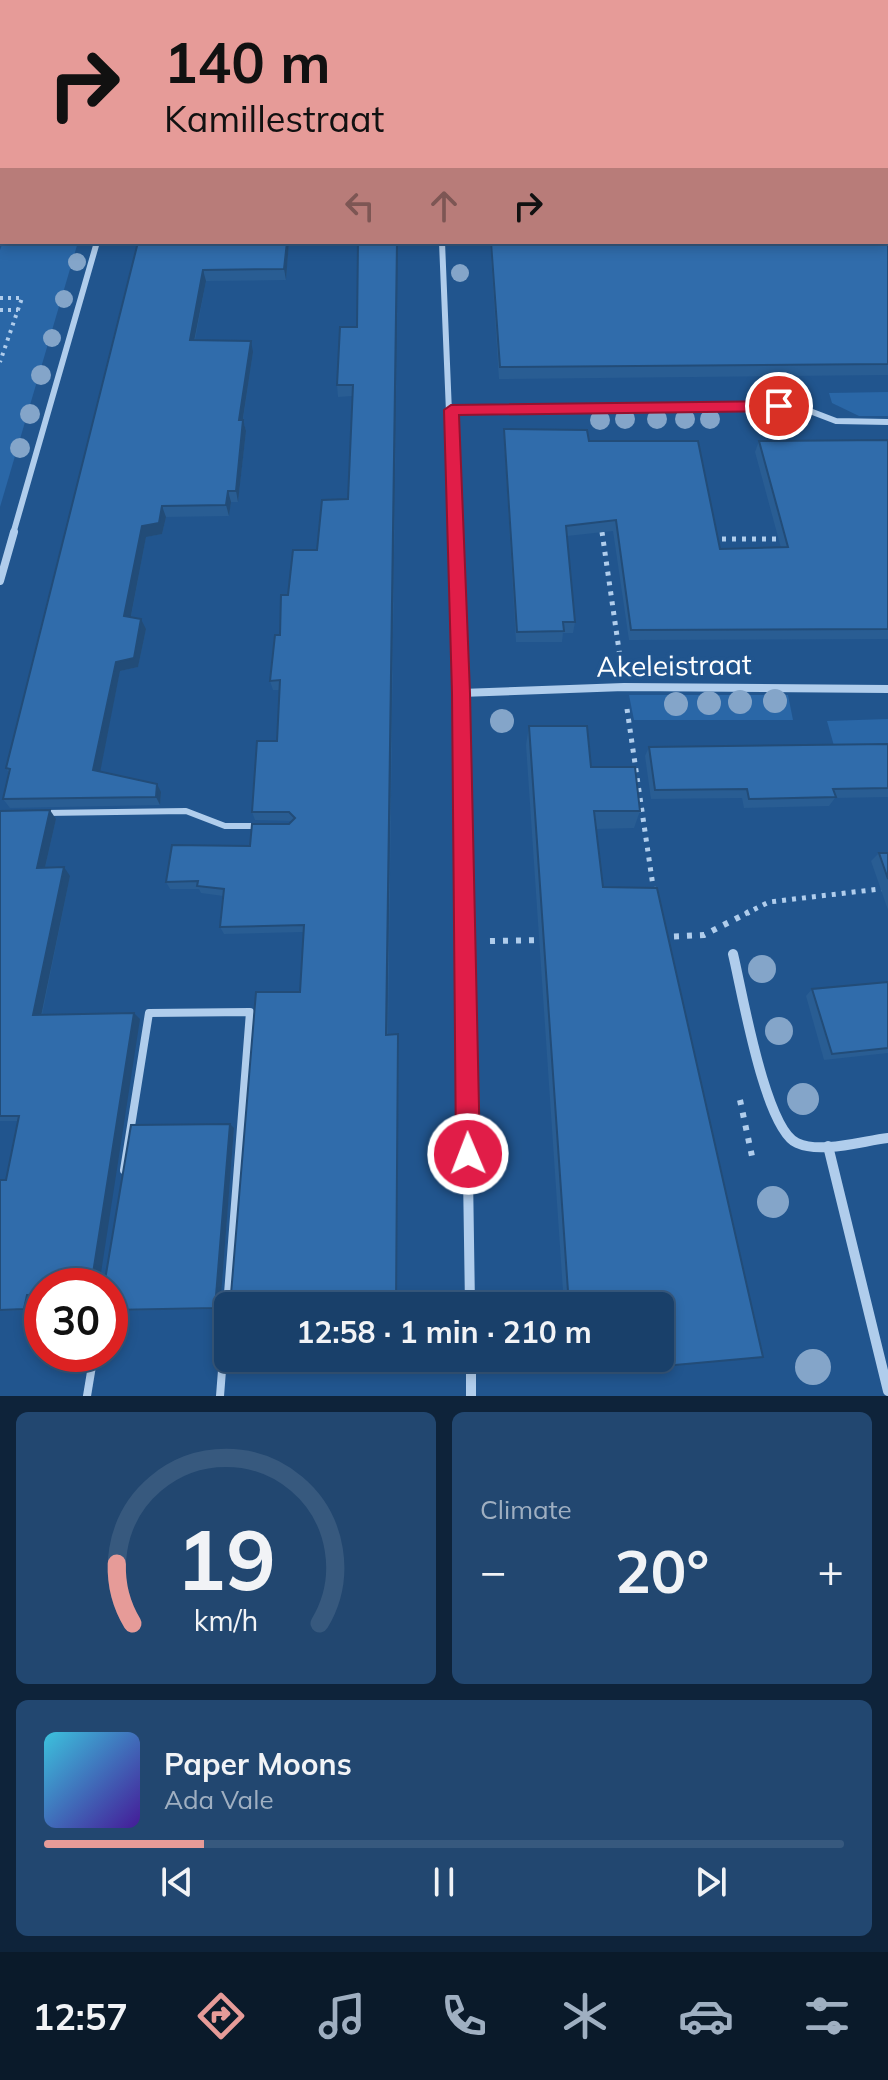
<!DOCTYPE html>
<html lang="en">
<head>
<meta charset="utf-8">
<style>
  :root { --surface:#19406a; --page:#224770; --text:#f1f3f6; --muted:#9fafc1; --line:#37597e; --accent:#e69b98 }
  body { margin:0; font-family:Mulish,sans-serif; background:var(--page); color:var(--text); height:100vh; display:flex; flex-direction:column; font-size:30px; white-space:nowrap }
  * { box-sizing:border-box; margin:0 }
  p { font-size:26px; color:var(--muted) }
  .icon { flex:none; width:44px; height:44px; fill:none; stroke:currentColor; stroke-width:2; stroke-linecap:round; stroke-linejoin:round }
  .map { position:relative; height:1396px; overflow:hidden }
  .sheet { display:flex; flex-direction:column; gap:16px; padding:16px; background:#0e233a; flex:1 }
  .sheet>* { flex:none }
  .top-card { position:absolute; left:0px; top:0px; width:888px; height:244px; box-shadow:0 4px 12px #0003,0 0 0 2px var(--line); background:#e69b98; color:#111; overflow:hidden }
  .speed { position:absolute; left:24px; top:1268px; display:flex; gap:16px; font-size:40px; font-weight:700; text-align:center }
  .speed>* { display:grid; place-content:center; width:104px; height:104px; border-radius:50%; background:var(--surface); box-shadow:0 4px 12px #0003,0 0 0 2px var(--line); line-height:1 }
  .speed .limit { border:12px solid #d22; background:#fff; color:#111 }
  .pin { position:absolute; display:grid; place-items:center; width:68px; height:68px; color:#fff; margin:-34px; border:4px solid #fff; border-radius:50%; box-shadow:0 2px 8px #0007 }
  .me { position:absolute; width:88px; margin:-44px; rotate:359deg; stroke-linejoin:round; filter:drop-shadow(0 0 6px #0008) }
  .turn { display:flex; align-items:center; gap:28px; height:168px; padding:0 32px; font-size:36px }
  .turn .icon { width:104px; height:104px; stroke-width:2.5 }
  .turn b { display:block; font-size:56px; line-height:68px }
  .lanes { display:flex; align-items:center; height:76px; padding:0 32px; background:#0003; justify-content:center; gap:40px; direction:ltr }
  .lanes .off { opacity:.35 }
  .big { font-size:60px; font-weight:700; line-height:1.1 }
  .sheet .tile { flex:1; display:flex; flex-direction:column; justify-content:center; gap:12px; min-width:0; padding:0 28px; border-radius:12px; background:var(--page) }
  .sheet .dial { align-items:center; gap:0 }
  .dial svg { height:208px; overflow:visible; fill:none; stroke:var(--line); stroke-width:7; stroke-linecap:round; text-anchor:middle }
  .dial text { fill:var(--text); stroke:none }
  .song { display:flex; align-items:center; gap:24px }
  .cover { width:96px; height:96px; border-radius:12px; background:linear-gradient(135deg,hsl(190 70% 55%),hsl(260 70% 35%)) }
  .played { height:8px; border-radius:4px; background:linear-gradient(90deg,var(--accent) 20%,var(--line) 20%) }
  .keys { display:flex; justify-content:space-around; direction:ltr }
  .heat { display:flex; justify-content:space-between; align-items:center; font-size:44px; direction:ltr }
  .sheet .tiles { flex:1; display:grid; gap:16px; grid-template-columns:1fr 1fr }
  .tile:last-child { grid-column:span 2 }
  .trip { position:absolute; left:214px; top:1292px; width:460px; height:80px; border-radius:12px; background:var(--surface); box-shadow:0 4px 12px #0003,0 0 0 2px var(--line); font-weight:700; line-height:80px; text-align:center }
  .tab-bar { display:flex; height:128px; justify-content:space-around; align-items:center; background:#0a1a2a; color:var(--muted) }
  .tab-bar .icon { width:56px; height:56px }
  .tab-bar .selected { color:var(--accent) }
  .tab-bar b { font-size:36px; color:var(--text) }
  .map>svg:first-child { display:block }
</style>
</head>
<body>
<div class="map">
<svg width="888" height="1396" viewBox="0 0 888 1396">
  <rect width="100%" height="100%" fill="#21558e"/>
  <g fill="#2a67a7">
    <path d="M3 242H78L0 507V250Z"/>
    <path d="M888 392V416H859L832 403 829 393Z"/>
    <path d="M629 695H788L793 720H634Z"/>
    <path d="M888 719V752L836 753 827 721Z"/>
  </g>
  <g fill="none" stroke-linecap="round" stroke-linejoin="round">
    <g stroke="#b0cdec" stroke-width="4" stroke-dasharray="3 5" stroke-linecap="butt">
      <path d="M0 298H22L0 362"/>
      <path d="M0 310H18"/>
      <path d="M601 527 602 534"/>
    </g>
    <g stroke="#b0cdec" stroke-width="5" stroke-dasharray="4 6" stroke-linecap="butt">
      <path d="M602 532 621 664"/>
      <path d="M712 539H782"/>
      <path d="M627 709 654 893"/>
      <path d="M745 914 769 902 888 888"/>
    </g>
    <g stroke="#b0cdec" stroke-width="6" stroke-dasharray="5 8" stroke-linecap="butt">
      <path d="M661 937 704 935 749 912"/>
      <path d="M490 941 544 940"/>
      <path d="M740 1100 753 1161"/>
    </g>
    <path stroke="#b0cdec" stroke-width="6" d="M45 813 186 811 225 826H259"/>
    <g stroke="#b0cdec" stroke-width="8">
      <path d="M124 1170 149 1013 250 1012 220 1396"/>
      <path d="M87 1396 94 1354"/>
    </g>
    <path stroke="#b0cdec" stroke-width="5" d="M886 19 888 23"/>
    <g stroke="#b0cdec" stroke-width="6">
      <path d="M442 242 454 534"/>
      <path d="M451 410 779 406 802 408 836 421 888 422"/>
      <path d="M13 534 97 242"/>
    </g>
    <g stroke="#b0cdec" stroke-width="8">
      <path d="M454 532 464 914"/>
      <path d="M0 581 14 532"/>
      <path d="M461 693 624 687 888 689"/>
    </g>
    <g stroke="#b0cdec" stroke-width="10">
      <path d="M464 912 470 1306"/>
      <path d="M733 954C742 991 765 1129 797 1143 821 1154 862 1141 888 1138"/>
      <path d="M828 1146 888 1391"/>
      <path d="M471 1358V1396"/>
    </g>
  </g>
  <g fill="#84a5c9">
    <circle cx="77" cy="262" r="9"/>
    <circle cx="460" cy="273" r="9"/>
    <circle cx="64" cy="299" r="9"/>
    <circle cx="52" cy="338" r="9"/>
    <circle cx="41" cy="375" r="10"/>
    <circle cx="30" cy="414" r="10"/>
    <circle cx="625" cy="419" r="10"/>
    <circle cx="657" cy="419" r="10"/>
    <circle cx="685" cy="419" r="10"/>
    <circle cx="710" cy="419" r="10"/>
    <circle cx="600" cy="420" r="10"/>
    <circle cx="20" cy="448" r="10"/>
    <circle cx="775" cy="701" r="12"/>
    <circle cx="740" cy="702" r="12"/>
    <circle cx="709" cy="703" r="12"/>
    <circle cx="676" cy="704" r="12"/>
    <circle cx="502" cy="721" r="12"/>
    <circle cx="762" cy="969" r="14"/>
    <circle cx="779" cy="1031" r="14"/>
    <circle cx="803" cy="1099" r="16"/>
    <circle cx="773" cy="1202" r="16"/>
    <circle cx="813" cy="1367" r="18"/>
  </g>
  <g fill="#295d93">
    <path d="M0 0 2 2V211H0Z"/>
    <path d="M888 71V375L499 379 490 242H886Z"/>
    <path d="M138 242H289L286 280 206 281 195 340 253 352 243 420 246 431 238 502H231L229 516 166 517 162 534 146 537 131 617 146 629 138 667 120 671 100 771 161 792 160 805 10 808 3 799 9 773 6 768Z"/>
    <path d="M358 242H398L388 1035 398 1034 399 1040 396 1306H230L256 992H300L303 932 224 934 220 927 223 896 201 893 199 889H170L166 882 172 845 250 846 252 824H289L292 821 255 820 252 812 257 741H277L280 690H273L270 681 275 635H280L281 595H288L293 550H317L322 500 348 499 352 396 338 397 337 385 340 327H357Z"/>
    <path d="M504 429 589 441 720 549 781 548 755 452 759 441 888 440V639L629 640 613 531 567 536 575 622 573 633H563L562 642H516L504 440Z"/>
    <path d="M529 726H587L591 767H635L640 811 634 828 596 829 603 887 657 888 763 1357 642 1368H633L632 1358H660V1306H564L526 745Z"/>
    <path d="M888 744V797L835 798 829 806 744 808 742 798 651 799 645 756 649 747Z"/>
    <path d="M0 811 56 819 45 868 70 876 42 1015 140 1019 42 1286V1297H35L33 1310 0 1311V1180H6L18 1121H0Z"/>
    <path d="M879 853H888V910L871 861Z"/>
    <path d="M888 982V1053L824 1060 806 996 812 989Z"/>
    <path d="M234 1128 220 1309 118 1311 111 1310 113 1296H110V1286Z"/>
  </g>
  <g fill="#224c78">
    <path d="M275 0H307L304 2H271Z"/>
    <path d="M287 242H289L286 280 284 269Z"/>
    <path d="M397 242H398L387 1040 386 1035Z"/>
    <path d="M203 270 206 281 192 351 190 340Z"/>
    <path d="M251 341 253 352 241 431 239 420Z"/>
    <path d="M243 420 246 431 238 502 236 491Z"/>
    <path d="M228 491 231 502 229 516 226 505Z"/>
    <path d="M162 506 166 517 162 534 146 537 129 626 124 616 142 526Z"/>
    <path d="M141 619 146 629 138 667 120 671 99 778 93 770 116 662Z"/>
    <path d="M157 784 161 792 160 805 156 797Z"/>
    <path d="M50 810 56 819 43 876 37 868Z"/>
    <path d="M64 867 70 876 40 1021 33 1015Z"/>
    <path d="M134 1013 140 1019 99 1286H91Z"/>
    <path d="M230 1124 234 1128 220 1309 215 1308Z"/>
    <path d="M27 1295 35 1297 33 1310 24 1309Z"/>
  </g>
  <g fill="#306cab" stroke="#224c78" stroke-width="2">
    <path d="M0 0H275L271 2H2V192H0Z"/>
    <path d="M316 0H377L376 2H316Z"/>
    <path d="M473 0H854L855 2H473Z"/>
    <path d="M886 67 888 71V364L500 367 491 242H886Z"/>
    <path d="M138 242H287L284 269 203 270 190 340 251 341 239 420H243L236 491H228L226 505 162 506 159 523 142 526 124 616 141 619 134 658 116 662 93 770 157 784 156 797 3 799 10 769 6 768Z"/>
    <path d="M358 242H397L386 1035 398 1034 396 1306H230L256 992H300L304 925 220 927 224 889 197 886 198 881 166 882 172 845 250 846 252 824H289L295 818 289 812H252L257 741H277L280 680 270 681 275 635H280L281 595H288L293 550H317L322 500 348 499 353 385H337L340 327H357Z"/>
    <path d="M504 429 587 430 589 441H698L720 549 788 547 759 441 888 440V629L631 630 616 520 566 526 575 622H563L564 631 517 632Z"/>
    <path d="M529 726H587L591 767H635L640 811H594L603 887 657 888 763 1357 642 1368 641 1358H660V1306H569Z"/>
    <path d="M888 744V788L833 789 836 797 749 799 747 789 655 790 649 747Z"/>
    <path d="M50 810 37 868 64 867 33 1015 134 1013 91 1286H42V1295H27L24 1309 0 1310V1180H6L19 1116H0V811Z"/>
    <path d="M879 853H888V879Z"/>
    <path d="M888 982V1048L832 1054 812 989Z"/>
    <path d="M230 1124 215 1308 111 1310 113 1294H110V1286H104L131 1125Z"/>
  </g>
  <path fill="#e11d48" stroke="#92132f" stroke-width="2" d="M779 401 787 406 779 411 459 415 470 693 480 1154 476 1162 468 1166 460 1162 456 1154 452 693 444 410 451 405Z"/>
  <g text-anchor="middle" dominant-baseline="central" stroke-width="8" stroke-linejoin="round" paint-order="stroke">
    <g font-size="28" fill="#fff" stroke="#21558e">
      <text transform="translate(674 665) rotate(-1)">Akeleistraat</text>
    </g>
  </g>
</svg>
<div class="speed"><div class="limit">30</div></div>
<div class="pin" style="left:779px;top:406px;background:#d93025"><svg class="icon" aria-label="arrive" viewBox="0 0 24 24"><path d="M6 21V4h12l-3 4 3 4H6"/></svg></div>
<svg class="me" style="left:468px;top:1154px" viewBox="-20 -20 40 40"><circle r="17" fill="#e11d48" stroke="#fff" stroke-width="3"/><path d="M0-11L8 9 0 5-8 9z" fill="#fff"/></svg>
<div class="trip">12:58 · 1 min · 210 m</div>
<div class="top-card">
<div class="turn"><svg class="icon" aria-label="right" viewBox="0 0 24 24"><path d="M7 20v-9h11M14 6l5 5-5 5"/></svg><div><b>140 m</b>Kamillestraat</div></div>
<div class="lanes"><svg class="icon off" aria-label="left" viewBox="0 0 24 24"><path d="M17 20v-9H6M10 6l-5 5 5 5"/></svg><svg class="icon off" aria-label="ahead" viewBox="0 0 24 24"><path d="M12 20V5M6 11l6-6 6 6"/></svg><svg class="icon" aria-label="right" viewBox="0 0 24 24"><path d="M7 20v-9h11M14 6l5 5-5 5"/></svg></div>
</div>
</div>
<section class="sheet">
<div class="tiles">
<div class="tile dial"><svg viewBox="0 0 100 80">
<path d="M14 69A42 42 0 1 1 86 69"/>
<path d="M14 69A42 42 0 0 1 8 46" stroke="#e69b98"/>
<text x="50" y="56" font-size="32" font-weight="700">19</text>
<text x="50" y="72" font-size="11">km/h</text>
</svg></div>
<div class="tile"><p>Climate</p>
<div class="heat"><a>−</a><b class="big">20°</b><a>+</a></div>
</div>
<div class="tile">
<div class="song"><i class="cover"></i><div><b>Paper Moons</b><p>Ada Vale</p></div></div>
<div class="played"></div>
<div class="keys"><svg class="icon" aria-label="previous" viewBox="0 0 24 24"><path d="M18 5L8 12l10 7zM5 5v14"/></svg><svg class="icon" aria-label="pause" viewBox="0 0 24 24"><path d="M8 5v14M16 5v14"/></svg><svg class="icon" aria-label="next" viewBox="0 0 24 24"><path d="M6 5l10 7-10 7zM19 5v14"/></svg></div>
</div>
</div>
</section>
<nav class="tab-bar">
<b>12:57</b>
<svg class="icon selected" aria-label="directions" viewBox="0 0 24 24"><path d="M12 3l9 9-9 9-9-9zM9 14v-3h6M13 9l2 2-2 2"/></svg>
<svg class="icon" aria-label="music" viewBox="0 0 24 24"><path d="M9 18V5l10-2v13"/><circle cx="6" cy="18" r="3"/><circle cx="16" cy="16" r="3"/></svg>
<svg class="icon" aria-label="phone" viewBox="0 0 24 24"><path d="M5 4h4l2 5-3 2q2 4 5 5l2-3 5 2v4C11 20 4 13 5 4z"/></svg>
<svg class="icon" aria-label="climate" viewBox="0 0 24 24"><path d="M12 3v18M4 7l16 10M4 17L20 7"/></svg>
<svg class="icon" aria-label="car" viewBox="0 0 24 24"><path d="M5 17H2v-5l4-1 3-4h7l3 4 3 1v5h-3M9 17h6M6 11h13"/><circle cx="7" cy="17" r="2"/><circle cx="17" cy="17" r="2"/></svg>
<svg class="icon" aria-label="filters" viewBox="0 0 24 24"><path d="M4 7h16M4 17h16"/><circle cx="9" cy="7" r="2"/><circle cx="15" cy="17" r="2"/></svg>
</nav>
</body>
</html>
